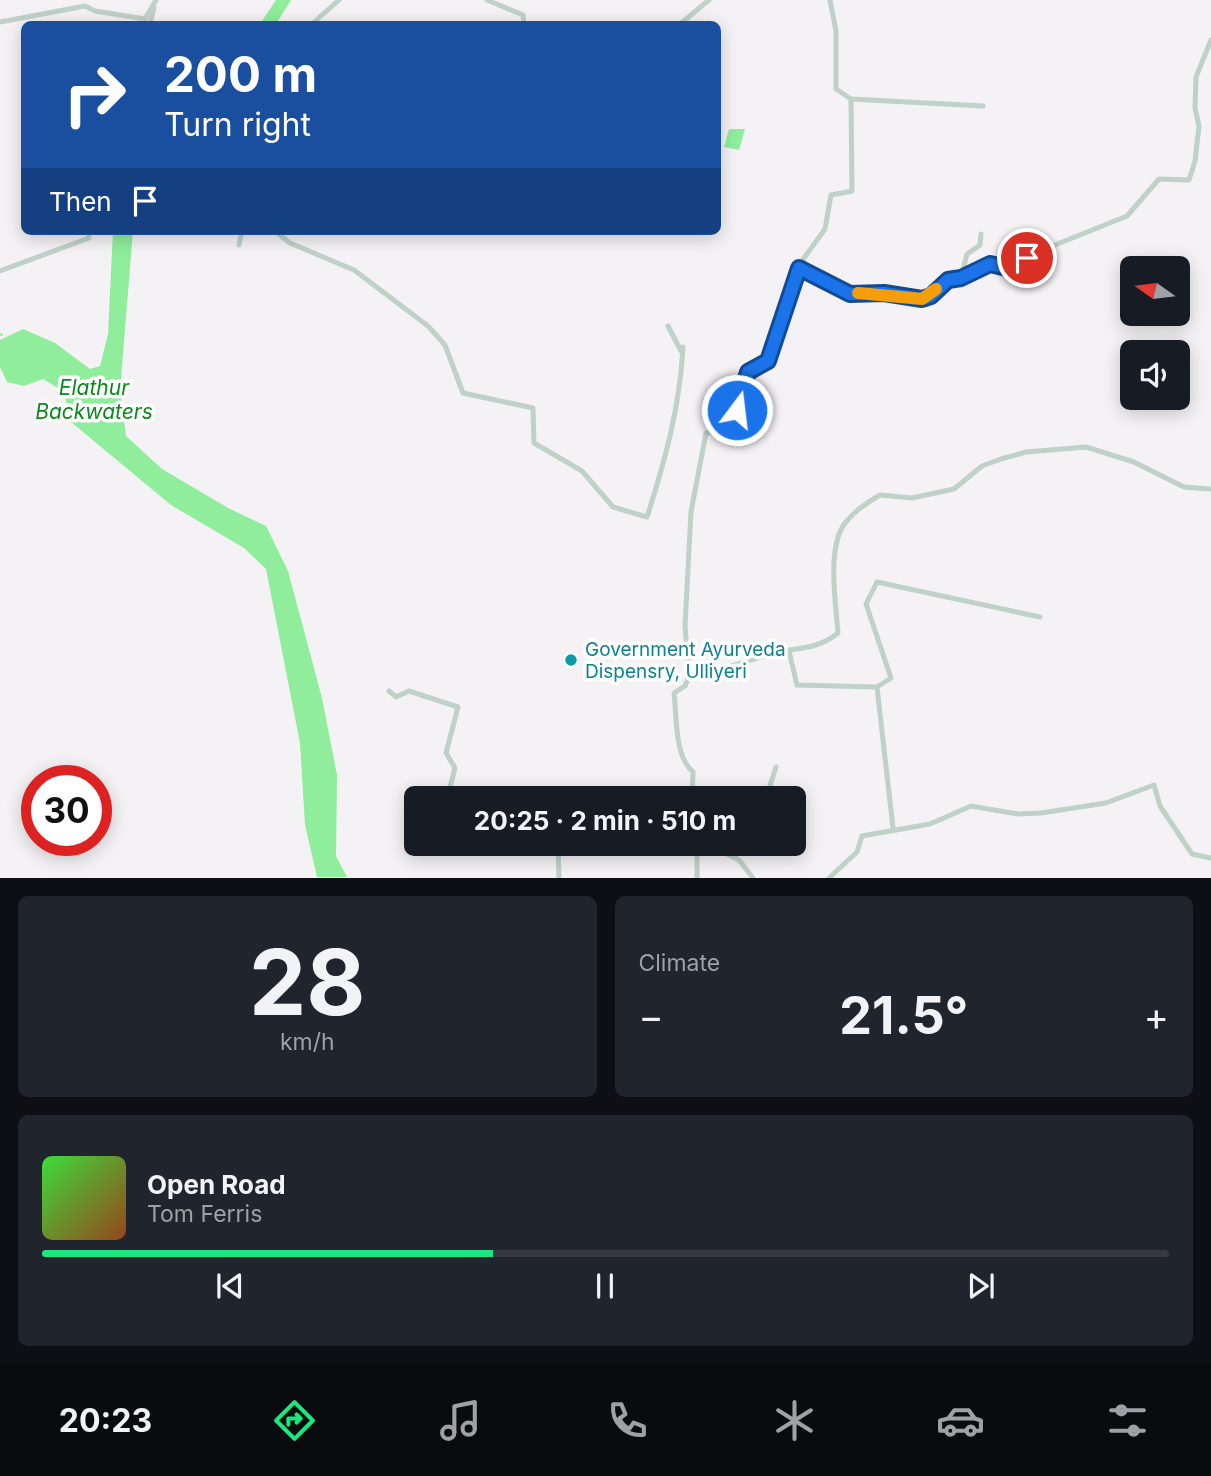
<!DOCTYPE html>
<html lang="en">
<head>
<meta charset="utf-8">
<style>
  :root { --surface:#171b24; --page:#20242c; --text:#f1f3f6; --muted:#9ea1a6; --line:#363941; --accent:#19e77f }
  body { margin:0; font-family:Inter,sans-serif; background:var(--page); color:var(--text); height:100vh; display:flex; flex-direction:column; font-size:26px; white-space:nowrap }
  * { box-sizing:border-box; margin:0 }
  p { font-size:23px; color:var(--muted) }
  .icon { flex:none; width:38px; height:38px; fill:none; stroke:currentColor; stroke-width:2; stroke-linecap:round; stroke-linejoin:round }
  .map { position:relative; height:878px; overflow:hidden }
  .panel { display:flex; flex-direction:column; gap:18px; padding:18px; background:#0d0f14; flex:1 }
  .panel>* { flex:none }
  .hud { position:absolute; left:21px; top:21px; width:700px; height:214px; border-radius:10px; box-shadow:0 4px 18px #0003; background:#1a4fa0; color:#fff; overflow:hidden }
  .needle { width:46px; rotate:284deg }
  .controls { position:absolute; left:1120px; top:256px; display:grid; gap:14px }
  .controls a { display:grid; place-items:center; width:70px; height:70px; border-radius:10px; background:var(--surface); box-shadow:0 4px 18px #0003; font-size:35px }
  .speed { position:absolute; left:21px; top:765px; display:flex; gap:14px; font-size:35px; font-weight:700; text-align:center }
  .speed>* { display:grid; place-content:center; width:91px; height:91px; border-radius:50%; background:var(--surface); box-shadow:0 4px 18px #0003; line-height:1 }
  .speed .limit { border:10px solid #d22; background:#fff; color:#111 }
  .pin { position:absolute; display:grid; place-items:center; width:60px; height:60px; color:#fff; margin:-30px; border:4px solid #fff; border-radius:50%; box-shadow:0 2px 7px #0007 }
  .me { position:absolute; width:77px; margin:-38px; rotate:15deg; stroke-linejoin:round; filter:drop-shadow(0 0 5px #0008) }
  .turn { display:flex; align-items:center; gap:24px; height:147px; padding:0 28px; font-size:32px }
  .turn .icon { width:91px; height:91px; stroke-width:2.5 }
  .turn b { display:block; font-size:49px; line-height:60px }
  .then { display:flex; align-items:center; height:66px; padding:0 28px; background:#0003; gap:14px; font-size:26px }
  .big { font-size:52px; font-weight:700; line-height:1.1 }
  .panel .card { flex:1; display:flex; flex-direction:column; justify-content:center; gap:10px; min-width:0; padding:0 24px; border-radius:10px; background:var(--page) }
  .panel .dial { align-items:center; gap:0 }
  .dial b { font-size:91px; line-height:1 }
  .song { display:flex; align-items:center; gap:21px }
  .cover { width:84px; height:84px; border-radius:10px; background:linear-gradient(135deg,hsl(120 70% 55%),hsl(20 70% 35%)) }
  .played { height:7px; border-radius:4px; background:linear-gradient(90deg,var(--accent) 40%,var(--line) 40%) }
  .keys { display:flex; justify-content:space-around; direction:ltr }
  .heat { display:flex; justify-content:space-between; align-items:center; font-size:38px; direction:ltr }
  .panel .tiles { flex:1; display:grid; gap:18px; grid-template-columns:1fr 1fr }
  .card:last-child { grid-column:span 2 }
  .trip { position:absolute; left:404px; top:786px; width:402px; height:70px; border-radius:10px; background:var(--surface); box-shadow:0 4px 18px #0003; font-weight:700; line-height:70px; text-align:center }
  .tabs { display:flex; height:112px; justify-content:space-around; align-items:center; background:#090b0e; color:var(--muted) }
  .tabs .icon { width:49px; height:49px }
  .tabs .selected { color:var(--accent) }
  .tabs b { font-size:32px; color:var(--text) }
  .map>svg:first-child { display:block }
</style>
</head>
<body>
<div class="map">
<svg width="1211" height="878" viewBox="0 0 1211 878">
  <rect width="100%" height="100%" fill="#f4f2f4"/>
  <g fill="#8fed9c">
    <path d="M276 0H291L276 24H260Z"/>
    <path d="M729 129H745L739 150 724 147Z"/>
    <path d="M113 231H133L120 390 126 436 162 469 230 509 266 526 288 571 322 698 337 775 336 856 347 877H317L305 825 300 743 266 569 244 548 171 505 71 422 64 392 43 379 24 386 7 382 0 367V340L23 329 55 343 90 369 100 366 108 334Z"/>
  </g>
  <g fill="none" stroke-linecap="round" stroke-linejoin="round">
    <path stroke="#8fed9c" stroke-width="2" d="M0 334 2 335"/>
    <g stroke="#c0d1c7" stroke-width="5">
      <path d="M487 0 523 15 524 24"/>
      <path d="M0 22 85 6 95 11 145 19"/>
      <path d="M142 24 156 0"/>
      <path d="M150 24 154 8"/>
      <path d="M312 24 339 0"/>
      <path d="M680 24 709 0"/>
      <path d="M851 99 983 106"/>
      <path d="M275 231 290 243 354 270 428 326 445 345 463 393 533 408 534 443 582 471 613 507 647 517C665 461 680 406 683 347"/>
      <path d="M239 245 242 231"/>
      <path d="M798 268 850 294H884L922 299 931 296 942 283 961 278 967 254 980 245 981 234"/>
      <path d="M0 271 89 238V231"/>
      <path d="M961 278 990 264 1007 268 1050 247 1127 216 1159 179 1189 180 1195 161 1199 126 1195 108 1196 77 1211 40"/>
      <path d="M668 326 681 351"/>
      <path d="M789 651 797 685 877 687"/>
      <path d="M689 676C718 671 743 663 770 654 795 647 816 651 838 633 836 605 826 545 846 522 855 510 868 502 880 495L912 498 954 489 982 466 1001 459 1026 452 1086 447 1134 462 1184 487 1211 489"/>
      <path d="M389 691 396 697 409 691 458 707 446 753 455 768 450 787 457 792 569 798"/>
      <path d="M692 798 693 772C674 756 677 716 674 693L685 686 689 676 685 626 691 512 706 433 732 429 748 372 768 361 799 265 825 229 831 195 852 191 851 99 836 89V31L830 0"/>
      <path d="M766 798 776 767"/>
      <path d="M893 828 877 687 891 678 866 604 877 582 1040 617"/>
      <path d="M558 844 559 878"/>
      <path d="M697 844V878"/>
      <path d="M706 844 739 860 753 878"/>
      <path d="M735 857 742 844"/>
      <path d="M829 878 857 852 862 836 930 824 971 806 1018 814 1041 813 1106 803 1154 785 1160 806 1192 854 1211 858"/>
    </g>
  </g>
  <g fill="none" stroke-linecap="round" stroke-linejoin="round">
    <g stroke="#114b97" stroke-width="18">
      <path id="route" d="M737 410 748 372 768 361 799 268 850 294 884 293 922 299 931 296 948 280 961 278 990 264 1007 268 1027 258"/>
    </g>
    <use href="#route" stroke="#1a73e8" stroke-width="12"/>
    <path stroke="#f59e0b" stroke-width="12" d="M858 293 922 299 936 289"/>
  </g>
  <circle fill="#0f9aa8" stroke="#fff" stroke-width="2.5" cx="571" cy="660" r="7"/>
  <g text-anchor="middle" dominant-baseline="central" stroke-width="7" stroke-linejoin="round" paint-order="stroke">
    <g font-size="19" fill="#0d838f" stroke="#fff" text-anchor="start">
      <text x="585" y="649">Government Ayurveda<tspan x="585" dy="22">Dispensry, Ulliyeri</tspan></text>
    </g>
    <g font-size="21" font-style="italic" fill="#0d881e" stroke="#fff">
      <text x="94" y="387">Elathur<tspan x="94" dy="24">Backwaters</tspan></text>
    </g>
  </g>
</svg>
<div class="controls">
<a><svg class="needle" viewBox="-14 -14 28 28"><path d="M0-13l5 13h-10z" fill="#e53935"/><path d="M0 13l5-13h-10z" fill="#9ea1a6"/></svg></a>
<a><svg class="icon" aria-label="sound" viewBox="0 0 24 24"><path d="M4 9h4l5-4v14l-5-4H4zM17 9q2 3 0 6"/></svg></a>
</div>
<div class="speed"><div class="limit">30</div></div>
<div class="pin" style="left:1027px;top:258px;background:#d93025"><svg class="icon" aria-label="arrive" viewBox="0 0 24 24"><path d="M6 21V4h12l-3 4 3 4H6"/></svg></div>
<svg class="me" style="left:737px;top:410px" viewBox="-20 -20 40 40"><circle r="17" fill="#1a73e8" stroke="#fff" stroke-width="3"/><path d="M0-11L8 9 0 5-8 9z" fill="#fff"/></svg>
<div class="trip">20:25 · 2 min · 510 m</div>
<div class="hud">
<div class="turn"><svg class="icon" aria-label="right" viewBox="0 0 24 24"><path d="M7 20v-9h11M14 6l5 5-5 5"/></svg><div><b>200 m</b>Turn right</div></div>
<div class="then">Then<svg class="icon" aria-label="arrive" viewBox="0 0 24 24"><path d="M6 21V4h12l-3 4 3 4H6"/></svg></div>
</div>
</div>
<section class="panel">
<div class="tiles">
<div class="card dial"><b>28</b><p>km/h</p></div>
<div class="card"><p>Climate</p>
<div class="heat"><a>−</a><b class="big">21.5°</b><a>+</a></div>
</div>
<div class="card">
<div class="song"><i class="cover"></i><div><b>Open Road</b><p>Tom Ferris</p></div></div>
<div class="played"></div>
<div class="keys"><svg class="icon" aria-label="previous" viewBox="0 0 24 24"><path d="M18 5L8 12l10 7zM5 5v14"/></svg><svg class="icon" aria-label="pause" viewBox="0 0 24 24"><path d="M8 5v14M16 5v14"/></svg><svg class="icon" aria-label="next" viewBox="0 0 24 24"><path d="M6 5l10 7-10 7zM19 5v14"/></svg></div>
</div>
</div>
</section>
<nav class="tabs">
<b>20:23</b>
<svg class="icon selected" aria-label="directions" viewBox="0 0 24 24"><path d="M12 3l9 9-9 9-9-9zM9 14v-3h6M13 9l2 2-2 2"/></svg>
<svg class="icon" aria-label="music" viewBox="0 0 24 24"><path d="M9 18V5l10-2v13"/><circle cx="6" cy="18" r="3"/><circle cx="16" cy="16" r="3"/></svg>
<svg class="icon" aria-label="phone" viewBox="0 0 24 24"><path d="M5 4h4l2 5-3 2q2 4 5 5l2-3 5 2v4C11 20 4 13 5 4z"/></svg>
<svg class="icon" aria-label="climate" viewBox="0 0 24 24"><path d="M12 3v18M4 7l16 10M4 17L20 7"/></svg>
<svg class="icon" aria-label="car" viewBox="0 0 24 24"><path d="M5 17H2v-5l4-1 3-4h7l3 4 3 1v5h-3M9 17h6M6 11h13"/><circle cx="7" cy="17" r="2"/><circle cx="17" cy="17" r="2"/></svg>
<svg class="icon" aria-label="filters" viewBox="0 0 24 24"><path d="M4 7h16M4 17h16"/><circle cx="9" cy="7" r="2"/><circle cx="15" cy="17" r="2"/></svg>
</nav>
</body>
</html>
